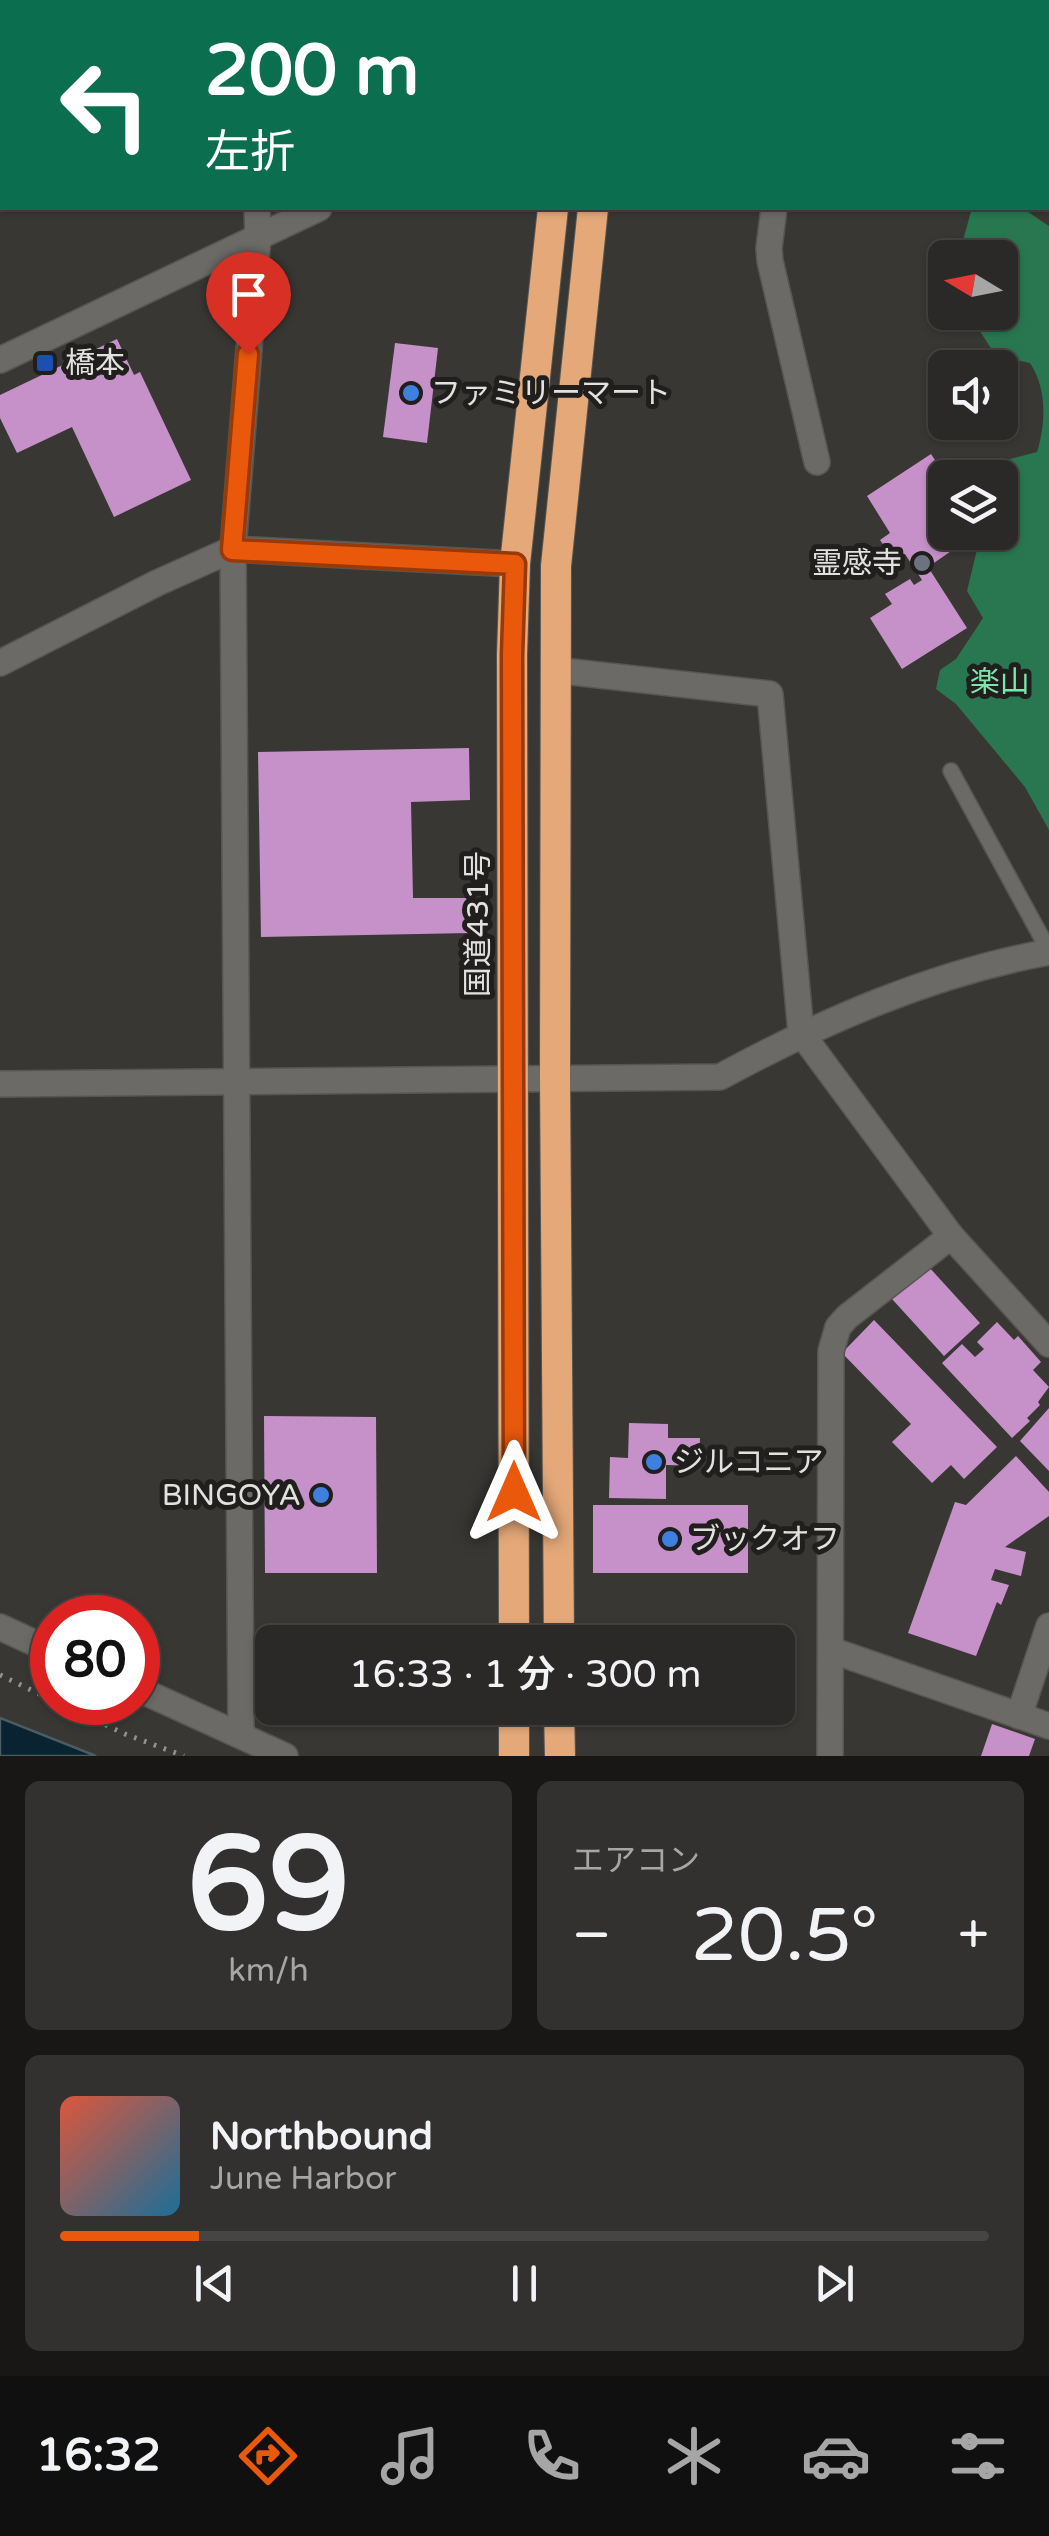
<!DOCTYPE html>
<html lang="ja">
<head>
<meta charset="utf-8">
<style>
  :root { --surface:#2b2927; --page:#33312f; --text:#f1f3f6; --muted:#a6a6a7; --line:#474544; --accent:#ea580c }
  body { margin:0; font-family:"Varela Round","Noto Sans JP",sans-serif; background:var(--page); color:var(--text); height:100vh; display:flex; flex-direction:column; font-size:38px; white-space:nowrap }
  * { box-sizing:border-box; margin:0 }
  p { font-size:32px; color:var(--muted) }
  .icon { flex:none; width:55px; height:55px; fill:none; stroke:currentColor; stroke-width:2; stroke-linecap:round; stroke-linejoin:round }
  .map { position:relative; height:1756px; overflow:hidden }
  .drawer { display:flex; flex-direction:column; gap:25px; padding:25px; background:#181715; flex:1 }
  .drawer>* { flex:none }
  .banner { position:absolute; left:0px; top:0px; width:1050px; height:210px; box-shadow:0 2px 8px #0004,0 0 0 2px var(--line); background:#0b6e4f; color:#fff; overflow:hidden }
  .needle { width:65px; rotate:280deg }
  .controls { position:absolute; left:928px; top:240px; display:grid; gap:20px }
  .controls a { display:grid; place-items:center; width:90px; height:90px; border-radius:15px; background:var(--surface); box-shadow:0 2px 8px #0004,0 0 0 2px var(--line); font-size:50px }
  .speed { position:absolute; left:30px; top:1595px; display:flex; gap:20px; font-size:50px; font-weight:700; text-align:center }
  .speed>* { display:grid; place-content:center; width:130px; height:130px; border-radius:50%; background:var(--surface); box-shadow:0 2px 8px #0004,0 0 0 2px var(--line); line-height:1 }
  .speed .limit { border:15px solid #d22; background:#fff; color:#111 }
  .pin { position:absolute; display:grid; place-items:center; width:85px; height:85px; color:#fff; margin:-102px -42px; border-radius:50% 50% 50% 0; rotate:-45deg; box-shadow:0 0 10px #0007 }
  .pin .icon { rotate:45deg }
  .me { position:absolute; width:110px; margin:-55px; rotate:0deg; stroke-linejoin:round; filter:drop-shadow(0 0 8px #0008) }
  .turn { display:flex; align-items:center; gap:35px; height:210px; padding:0 40px; font-size:45px }
  .turn .icon { width:130px; height:130px; stroke-width:2.5 }
  .turn b { display:block; font-size:70px; line-height:85px }
  .big { font-size:75px; font-weight:600; line-height:1.1 }
  .drawer .widget { flex:1; display:flex; flex-direction:column; justify-content:center; gap:15px; min-width:0; padding:0 35px; border-radius:15px; background:var(--page) }
  .drawer .dial { align-items:center; gap:0 }
  .dial b { font-size:130px; line-height:1 }
  .song { display:flex; align-items:center; gap:30px }
  .cover { width:120px; height:120px; border-radius:15px; background:linear-gradient(135deg,hsl(10 70% 55%),hsl(200 70% 35%)) }
  .played { height:10px; border-radius:5px; background:linear-gradient(90deg,var(--accent) 15%,var(--line) 15%) }
  .keys { display:flex; justify-content:space-around; direction:ltr }
  .heat { display:flex; justify-content:space-between; align-items:center; font-size:55px; direction:ltr }
  .drawer .tiles { flex:1; display:grid; gap:25px; grid-template-columns:1fr 1fr }
  .widget:last-child { grid-column:span 2 }
  .trip { position:absolute; left:255px; top:1625px; width:540px; height:100px; border-radius:15px; background:var(--surface); box-shadow:0 2px 8px #0004,0 0 0 2px var(--line); font-weight:600; line-height:100px; text-align:center }
  .tabs { display:flex; height:160px; justify-content:space-around; align-items:center; background:#111010; color:var(--muted) }
  .tabs .icon { width:70px; height:70px }
  .tabs .active { color:var(--accent) }
  .tabs b { font-size:45px; color:var(--text) }
  .map>svg:first-child { display:block }
</style>
</head>
<body>
<div class="map">
<svg width="1049" height="1756" viewBox="0 0 1049 1756">
  <rect width="100%" height="100%" fill="#393734"/>
  <path fill="#297750" d="M972 208H1022L1049 226V830L1025 787 956 704 936 689 940 670 956 659 983 618 967 591 981 533 1000 532V478L996 477 1010 459 1037 452C1046 423 1047 388 1030 363L996 356 968 313 1000 312V258L965 257 962 244Z"/>
  <path fill="#092330" stroke="#4a5c64" stroke-width="2.5" d="M0 1718 96 1756H0Z"/>
  <g fill="#c691c9">
    <path d="M117 339 134 375 140 372 191 480 114 517 72 427 17 453 0 418V395Z"/>
    <path d="M395 343 438 348 427 443 383 437Z"/>
    <path d="M931 454 947 478 945 483 927 495 945 523V532H951L960 545 928 567 967 628 902 669 870 618 892 604 885 594 910 579 914 585 922 580 905 554 894 560 880 540 890 533 867 496Z"/>
    <path d="M469 748 470 800 411 802 413 898H470L471 933 261 937 258 752Z"/>
    <path d="M928 1266 980 1323 944 1356 892 1299Z"/>
    <path d="M874 1320 997 1447 964 1479 951 1465 932 1483 892 1442 911 1424 842 1353Z"/>
    <path d="M997 1322 1014 1340 1018 1336 1041 1362 1033 1370 1049 1387 1038 1402 1040 1405 1027 1418 1030 1421 1012 1438 942 1363 962 1344 975 1357 984 1349 977 1342Z"/>
    <path d="M1049 1408V1471L1020 1441Z"/>
    <path d="M264 1416 376 1417 377 1573H265Z"/>
    <path d="M629 1423 668 1424V1438H700L699 1466 666 1465V1499L609 1498 610 1457 628 1458Z"/>
    <path d="M1016 1456 1049 1492V1516L1005 1547 1026 1552 1021 1576 995 1569 991 1580 1009 1585 1001 1605 997 1602 976 1656 908 1633 955 1502 966 1505Z"/>
    <rect x="593" y="1505" width="155" height="68"/>
    <path d="M711 1631V1642H613V1633Z"/>
    <path d="M666 1708H712V1711L667 1712Z"/>
    <path d="M992 1724 1035 1739 1029 1756H981Z"/>
  </g>
  <g fill="none" stroke-linecap="round" stroke-linejoin="round">
    <g stroke="#575552" stroke-width="18">
      <g id="lane">
        <path d="M950 2 951 0"/>
        <path d="M951 771 1049 951"/>
      </g>
    </g>
    <g stroke="#575552" stroke-width="28">
      <g id="street">
        <path d="M771 0 772 2"/>
        <path d="M490 2 498 0"/>
        <path d="M744 2 749 0"/>
        <path d="M0 146 2 145"/>
        <path d="M774 208 769 248 770 261 817 462"/>
        <path d="M0 663 157 583 233 549 515 564"/>
        <path d="M554 670 770 694 801 1033 951 1236 1049 1344"/>
        <path d="M0 1084 720 1077C823 1021 933 973 1049 952"/>
        <path d="M0 1627 52 1651"/>
        <path d="M831 1650 1049 1726"/>
        <path d="M138 1689 285 1756"/>
        <path d="M1019 1716 1049 1626"/>
        <path d="M241 1735 233 549 258 237 257 208"/>
        <path d="M830 1756 831 1351 838 1327 847 1317 951 1236"/>
      </g>
    </g>
    <g stroke="#575552" stroke-width="28">
      <path id="secondary" d="M0 360 319 208"/>
    </g>
    <g stroke="#575552" stroke-width="32">
      <g id="highway">
        <path d="M573 2 574 0"/>
        <path d="M616 2V0"/>
        <path d="M514 1642 512 655 515 564 553 208"/>
        <path d="M559 1642 555 1077 556 566 593 208"/>
        <path d="M514 1708V1756"/>
        <path d="M559 1708 560 1756"/>
      </g>
    </g>
    <g stroke="#94928f" stroke-width="5" stroke-dasharray="2.5 8" stroke-linecap="butt">
      <path d="M0 1675 52 1700"/>
      <path d="M58 1702 125 1734 184 1756"/>
    </g>
    <use href="#lane" stroke="#6c6a66" stroke-width="15"/>
    <use href="#street" stroke="#6c6a66" stroke-width="25"/>
    <use href="#secondary" stroke="#6c6a66" stroke-width="25"/>
    <use href="#highway" stroke="#e4a879" stroke-width="30"/>
  </g>
  <g fill="none" stroke-linecap="round" stroke-linejoin="round">
    <g stroke="#983908" stroke-width="25">
      <path id="route" d="M248 354 232 550 515 564 512 655 514 1492"/>
    </g>
    <use href="#route" stroke="#ea580c" stroke-width="18"/>
  </g>
  <rect fill="#1a4fb4" stroke="#201f1d" stroke-width="4" x="35" y="353" width="20" height="20" rx="5"/>
  <g fill="#3f7fe0" stroke="#201f1d" stroke-width="4">
    <circle cx="411" cy="393" r="10"/>
    <circle cx="654" cy="1462" r="10"/>
    <circle cx="321" cy="1495" r="10"/>
    <circle cx="670" cy="1539" r="10"/>
  </g>
  <circle fill="#6b7280" stroke="#201f1d" stroke-width="4" cx="922" cy="563" r="10"/>
  <g text-anchor="middle" dominant-baseline="central" stroke-width="10" stroke-linejoin="round" paint-order="stroke">
    <g font-size="30" fill="#e3e1df" stroke="#201f1d" text-anchor="start">
      <text x="65" y="363">橋本</text>
      <text x="431" y="393">ファミリーマート</text>
      <text x="902" y="563" text-anchor="end">霊感寺</text>
      <text x="674" y="1462">ジルコニア</text>
      <text x="301" y="1495" text-anchor="end">BINGOYA</text>
      <text x="690" y="1539">ブックオフ</text>
    </g>
    <g font-size="30" fill="#7ce5ab" stroke="#201f1d">
      <text x="1000" y="682">楽山</text>
    </g>
    <g font-size="30" fill="#e3e1df" stroke="#201f1d">
      <text transform="translate(478 924) rotate(-90)">国道431号</text>
    </g>
  </g>
</svg>
<div class="controls">
<a><svg class="needle" viewBox="-14 -14 28 28"><path d="M0-13l5 13h-10z" fill="#e53935"/><path d="M0 13l5-13h-10z" fill="#a6a6a7"/></svg></a>
<a><svg class="icon" aria-label="sound" viewBox="0 0 24 24"><path d="M4 9h4l5-4v14l-5-4H4zM17 9q2 3 0 6"/></svg></a>
<a><svg class="icon" aria-label="layers" viewBox="0 0 24 24"><path d="M12 4l9 5-9 5-9-5zM3 14l9 5 9-5"/></svg></a>
</div>
<div class="speed"><div class="limit">80</div></div>
<div class="pin" style="left:248px;top:354px;background:#d93025"><svg class="icon" aria-label="arrive" viewBox="0 0 24 24"><path d="M6 21V4h12l-3 4 3 4H6"/></svg></div>
<svg class="me" style="left:514px;top:1492px" viewBox="-20 -20 40 40"><path d="M0-17L14 15 0 8-14 15z" fill="#ea580c" stroke="#fff" stroke-width="4"/></svg>
<div class="trip">16:33 · 1 分 · 300 m</div>
<div class="banner">
<div class="turn"><svg class="icon" aria-label="left" viewBox="0 0 24 24"><path d="M17 20v-9H6M10 6l-5 5 5 5"/></svg><div><b>200 m</b>左折</div></div>
</div>
</div>
<section class="drawer">
<div class="tiles">
<div class="widget dial"><b>69</b><p>km/h</p></div>
<div class="widget"><p>エアコン</p>
<div class="heat"><a>−</a><b class="big">20.5°</b><a>+</a></div>
</div>
<div class="widget">
<div class="song"><i class="cover"></i><div><b>Northbound</b><p>June Harbor</p></div></div>
<div class="played"></div>
<div class="keys"><svg class="icon" aria-label="previous" viewBox="0 0 24 24"><path d="M18 5L8 12l10 7zM5 5v14"/></svg><svg class="icon" aria-label="pause" viewBox="0 0 24 24"><path d="M8 5v14M16 5v14"/></svg><svg class="icon" aria-label="next" viewBox="0 0 24 24"><path d="M6 5l10 7-10 7zM19 5v14"/></svg></div>
</div>
</div>
</section>
<nav class="tabs">
<b>16:32</b>
<svg class="icon active" aria-label="directions" viewBox="0 0 24 24"><path d="M12 3l9 9-9 9-9-9zM9 14v-3h6M13 9l2 2-2 2"/></svg>
<svg class="icon" aria-label="music" viewBox="0 0 24 24"><path d="M9 18V5l10-2v13"/><circle cx="6" cy="18" r="3"/><circle cx="16" cy="16" r="3"/></svg>
<svg class="icon" aria-label="phone" viewBox="0 0 24 24"><path d="M5 4h4l2 5-3 2q2 4 5 5l2-3 5 2v4C11 20 4 13 5 4z"/></svg>
<svg class="icon" aria-label="climate" viewBox="0 0 24 24"><path d="M12 3v18M4 7l16 10M4 17L20 7"/></svg>
<svg class="icon" aria-label="car" viewBox="0 0 24 24"><path d="M5 17H2v-5l4-1 3-4h7l3 4 3 1v5h-3M9 17h6M6 11h13"/><circle cx="7" cy="17" r="2"/><circle cx="17" cy="17" r="2"/></svg>
<svg class="icon" aria-label="filters" viewBox="0 0 24 24"><path d="M4 7h16M4 17h16"/><circle cx="9" cy="7" r="2"/><circle cx="15" cy="17" r="2"/></svg>
</nav>
</body>
</html>
